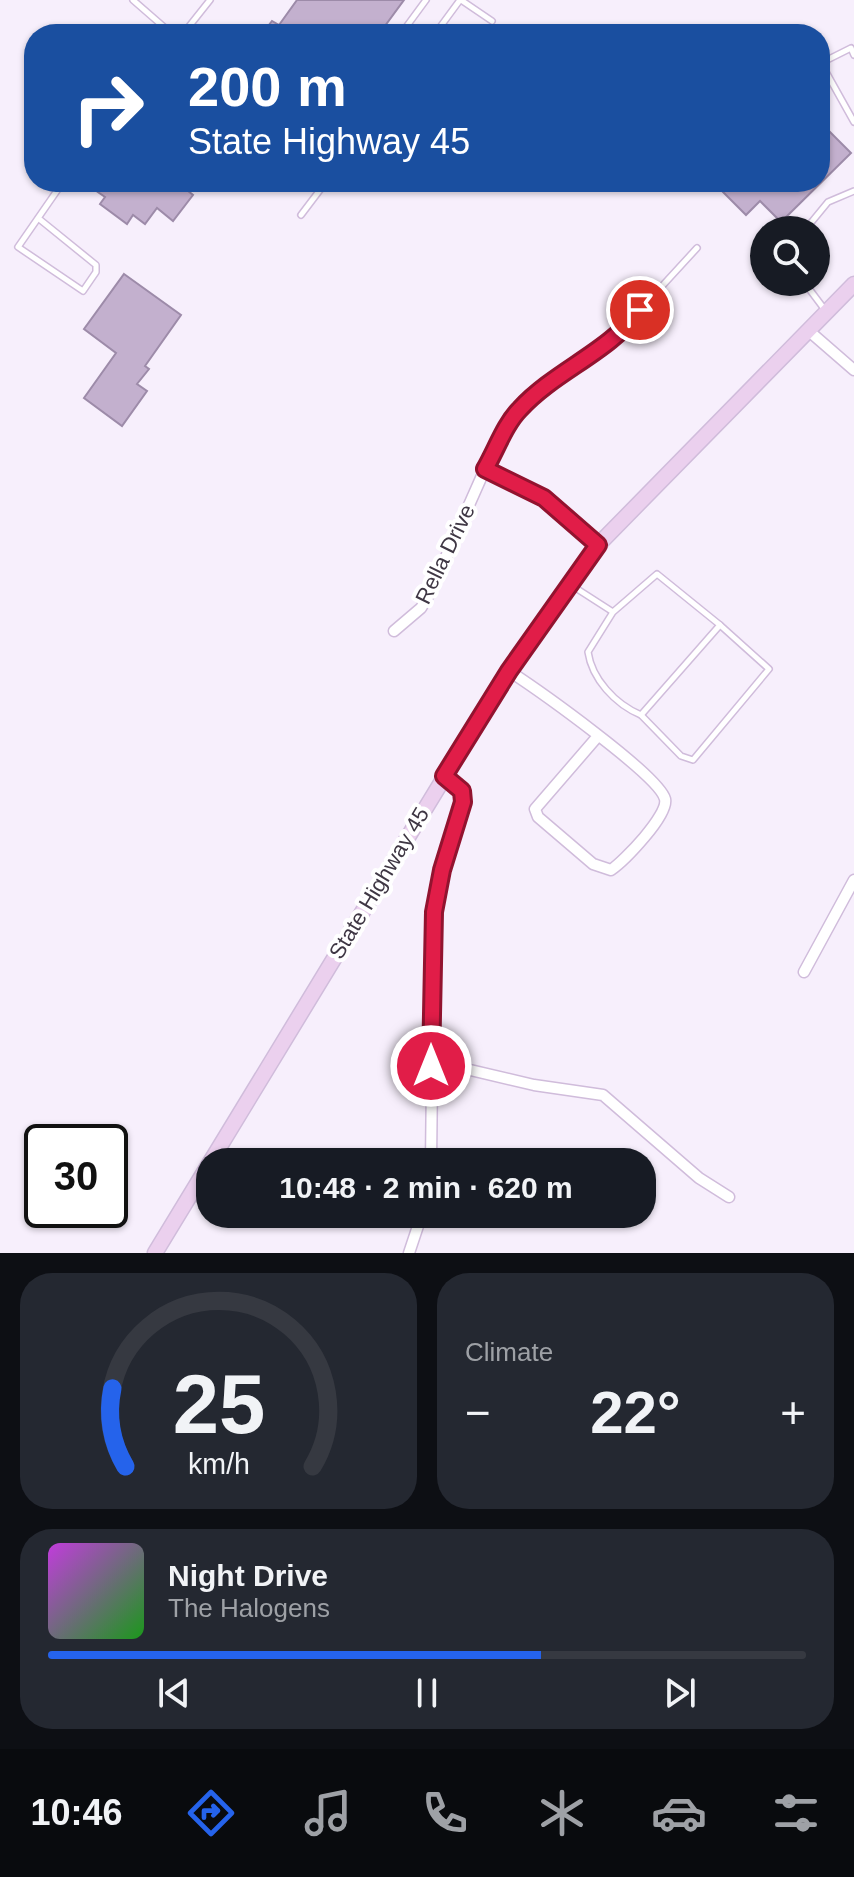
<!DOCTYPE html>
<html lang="en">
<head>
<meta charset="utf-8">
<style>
  :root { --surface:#171b24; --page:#242831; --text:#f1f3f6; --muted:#9ea1a6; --line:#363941; --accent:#2563eb }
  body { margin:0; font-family:Arial,sans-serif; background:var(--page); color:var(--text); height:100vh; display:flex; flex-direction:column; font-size:30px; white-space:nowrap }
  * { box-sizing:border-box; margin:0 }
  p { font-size:26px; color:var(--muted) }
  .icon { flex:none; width:44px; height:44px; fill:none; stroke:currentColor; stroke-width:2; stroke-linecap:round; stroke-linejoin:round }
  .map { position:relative; height:1253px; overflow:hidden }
  .sheet { display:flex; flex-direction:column; gap:20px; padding:20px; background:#0d0f14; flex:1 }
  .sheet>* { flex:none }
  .guide { position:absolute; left:24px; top:24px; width:806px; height:168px; border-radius:32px; box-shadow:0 2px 6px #0004; background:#1a4fa0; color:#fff; overflow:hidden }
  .buttons { position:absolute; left:750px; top:216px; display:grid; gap:16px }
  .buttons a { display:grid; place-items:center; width:80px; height:80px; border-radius:50%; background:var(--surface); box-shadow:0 2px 6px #0004; font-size:40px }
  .speed { position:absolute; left:24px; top:1124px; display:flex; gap:16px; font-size:40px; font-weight:700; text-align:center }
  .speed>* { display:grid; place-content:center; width:104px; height:104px; border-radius:50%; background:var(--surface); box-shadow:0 2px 6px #0004; line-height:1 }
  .speed .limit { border:4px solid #111; border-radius:12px; background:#fff; color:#111 }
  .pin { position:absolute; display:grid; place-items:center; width:68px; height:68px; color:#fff; margin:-34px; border:4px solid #fff; border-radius:50%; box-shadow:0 2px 8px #0007 }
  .me { position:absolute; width:88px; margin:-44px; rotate:0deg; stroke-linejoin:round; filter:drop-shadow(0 0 6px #0008) }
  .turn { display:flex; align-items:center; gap:28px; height:168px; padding:0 32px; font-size:36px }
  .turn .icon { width:104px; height:104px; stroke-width:2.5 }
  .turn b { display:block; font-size:56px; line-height:68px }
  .big { font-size:60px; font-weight:700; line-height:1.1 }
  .sheet .tile { flex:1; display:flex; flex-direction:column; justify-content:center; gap:12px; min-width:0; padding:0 28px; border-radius:32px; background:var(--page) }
  .sheet .dial { align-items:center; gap:0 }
  .dial svg { height:208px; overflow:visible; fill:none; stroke:var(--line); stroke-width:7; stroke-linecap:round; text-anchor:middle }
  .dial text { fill:var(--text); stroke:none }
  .song { display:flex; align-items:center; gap:24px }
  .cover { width:96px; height:96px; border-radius:12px; background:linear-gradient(135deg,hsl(290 70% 55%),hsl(120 70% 35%)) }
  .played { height:8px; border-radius:4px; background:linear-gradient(90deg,var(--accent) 65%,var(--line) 65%) }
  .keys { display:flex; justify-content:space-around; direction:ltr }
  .heat { display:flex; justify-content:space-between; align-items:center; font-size:44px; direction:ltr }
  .sheet .tiles { flex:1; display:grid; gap:20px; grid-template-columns:1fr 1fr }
  .tile:last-child { grid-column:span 2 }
  .trip { position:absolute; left:196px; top:1148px; width:460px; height:80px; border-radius:32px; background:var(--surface); box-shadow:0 2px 6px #0004; font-weight:700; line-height:80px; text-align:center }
  .tab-bar { display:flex; height:128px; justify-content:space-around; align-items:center; background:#090b0e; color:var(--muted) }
  .tab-bar .icon { width:56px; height:56px }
  .tab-bar .on { color:var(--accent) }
  .tab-bar b { font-size:36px; color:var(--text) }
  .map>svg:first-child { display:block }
</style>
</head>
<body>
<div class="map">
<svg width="854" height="1253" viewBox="0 0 854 1253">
  <rect width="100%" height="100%" fill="#f7effc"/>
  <g fill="#c3b0ce" stroke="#9d8ba9" stroke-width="2">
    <path d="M297 0H404L379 34H262L272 21 279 25Z"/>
    <path d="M820 122 851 153 781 222 760 201 746 215 713 182H820Z"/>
    <path d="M96 182H177L193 195 173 221 157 208 145 224 133 215 127 224 100 204 105 197 92 188Z"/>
    <path d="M124 274 181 315 145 366 149 369 137 384 147 391 122 426 84 398 116 353 84 329Z"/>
  </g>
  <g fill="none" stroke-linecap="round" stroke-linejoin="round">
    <g stroke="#d0bcdb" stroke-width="8">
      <g id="lane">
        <path d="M133 0 172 34"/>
        <path d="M461 0 492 21"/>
        <path d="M183 34 210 0"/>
        <path d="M401 34 426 0"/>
        <path d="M435 34 460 0"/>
        <path d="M854 55 851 48 821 63 854 122"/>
        <path d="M301 215 326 182"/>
        <path d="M38 218 96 265V272L83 291 18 247 63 182"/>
        <path d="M805 230 828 202 854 191"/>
        <path d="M804 282 825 310"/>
        <path d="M641 309 697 248"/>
        <path d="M571 585 613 612 657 574 720 625 641 715C615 704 592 679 588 652L613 612"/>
        <path d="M641 715 681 756 693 760 769 669 720 625"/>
      </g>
    </g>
    <g stroke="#d0bcdb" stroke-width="13">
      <g id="street">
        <path d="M809 331 854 370"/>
        <path d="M485 469 544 498 598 545"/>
        <path d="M394 631 421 608 430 593 485 469 517 411 543 387 604 347 640 310"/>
        <path d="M509 671C535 688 659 775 665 799 669 815 624 861 611 870L593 864 538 817 535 809 598 736"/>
        <path d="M804 972 854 880"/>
        <path d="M431 1066 466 1069 534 1085 603 1095 699 1178 729 1197"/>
        <path d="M431 1162 434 912 442 870 463 802 462 791 444 776"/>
        <path d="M409 1253 422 1214"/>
      </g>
    </g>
    <g stroke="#d0bcdb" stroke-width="17">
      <path id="secondary" d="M155 1253 509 671 598 545 854 284"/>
    </g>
    <use href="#lane" stroke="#fff" stroke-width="5"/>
    <use href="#street" stroke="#fff" stroke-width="10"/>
    <use href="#secondary" stroke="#ebd0ee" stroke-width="14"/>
  </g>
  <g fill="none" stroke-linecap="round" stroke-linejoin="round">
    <g stroke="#92132f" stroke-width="20">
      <path id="route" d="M431 1066 434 912 442 870 463 802 462 791 444 776 509 671 598 545 544 498 485 469C496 450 505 424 520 409 556 370 608 353 640 310"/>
    </g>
    <use href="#route" stroke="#e11d48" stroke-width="14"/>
  </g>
  <g text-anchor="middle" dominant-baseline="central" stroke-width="8" stroke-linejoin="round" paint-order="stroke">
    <g font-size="22" fill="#3f3744" stroke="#fff">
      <text transform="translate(445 554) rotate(-64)">Rella Drive</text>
      <text transform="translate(379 883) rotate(-59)">State Highway 45</text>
    </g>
  </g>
</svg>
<div class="buttons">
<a><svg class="icon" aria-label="search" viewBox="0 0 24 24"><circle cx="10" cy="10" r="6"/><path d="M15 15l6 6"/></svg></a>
</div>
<div class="speed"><div class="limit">30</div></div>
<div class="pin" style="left:640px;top:310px;background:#d93025"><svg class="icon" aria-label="arrive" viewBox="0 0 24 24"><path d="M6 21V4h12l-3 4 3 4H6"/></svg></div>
<svg class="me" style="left:431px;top:1066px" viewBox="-20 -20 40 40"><circle r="17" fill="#e11d48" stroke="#fff" stroke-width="3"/><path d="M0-11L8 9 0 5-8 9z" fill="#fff"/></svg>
<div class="trip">10:48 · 2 min · 620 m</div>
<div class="guide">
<div class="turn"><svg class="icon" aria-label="right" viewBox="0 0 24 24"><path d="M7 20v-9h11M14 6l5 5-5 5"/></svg><div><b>200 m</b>State Highway 45</div></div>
</div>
</div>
<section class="sheet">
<div class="tiles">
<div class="tile dial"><svg viewBox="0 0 100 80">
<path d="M14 69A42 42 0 1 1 86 69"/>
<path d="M14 69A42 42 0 0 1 9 39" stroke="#2563eb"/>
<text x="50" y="56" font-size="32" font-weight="700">25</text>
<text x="50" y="72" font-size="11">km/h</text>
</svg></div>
<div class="tile"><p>Climate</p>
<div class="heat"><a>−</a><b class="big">22°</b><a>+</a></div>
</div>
<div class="tile">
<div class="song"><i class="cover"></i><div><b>Night Drive</b><p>The Halogens</p></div></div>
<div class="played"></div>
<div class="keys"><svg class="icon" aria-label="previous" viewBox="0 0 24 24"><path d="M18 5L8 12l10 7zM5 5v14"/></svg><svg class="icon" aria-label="pause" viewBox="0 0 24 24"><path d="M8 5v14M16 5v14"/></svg><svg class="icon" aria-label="next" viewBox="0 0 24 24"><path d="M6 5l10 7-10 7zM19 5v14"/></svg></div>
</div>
</div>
</section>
<nav class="tab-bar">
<b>10:46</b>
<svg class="icon on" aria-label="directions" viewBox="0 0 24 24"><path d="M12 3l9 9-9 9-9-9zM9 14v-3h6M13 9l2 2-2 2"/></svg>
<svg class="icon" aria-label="music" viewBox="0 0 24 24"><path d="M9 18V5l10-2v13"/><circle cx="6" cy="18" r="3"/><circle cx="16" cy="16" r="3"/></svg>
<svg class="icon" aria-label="phone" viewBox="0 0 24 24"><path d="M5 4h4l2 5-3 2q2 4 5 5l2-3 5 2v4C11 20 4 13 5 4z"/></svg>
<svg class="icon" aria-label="climate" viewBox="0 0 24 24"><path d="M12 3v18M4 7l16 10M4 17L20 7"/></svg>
<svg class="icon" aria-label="car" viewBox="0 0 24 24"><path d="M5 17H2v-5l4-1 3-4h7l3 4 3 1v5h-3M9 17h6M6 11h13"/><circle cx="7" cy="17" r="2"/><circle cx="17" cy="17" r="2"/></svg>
<svg class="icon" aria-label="filters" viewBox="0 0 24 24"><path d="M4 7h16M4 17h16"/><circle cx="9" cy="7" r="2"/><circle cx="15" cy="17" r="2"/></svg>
</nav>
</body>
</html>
